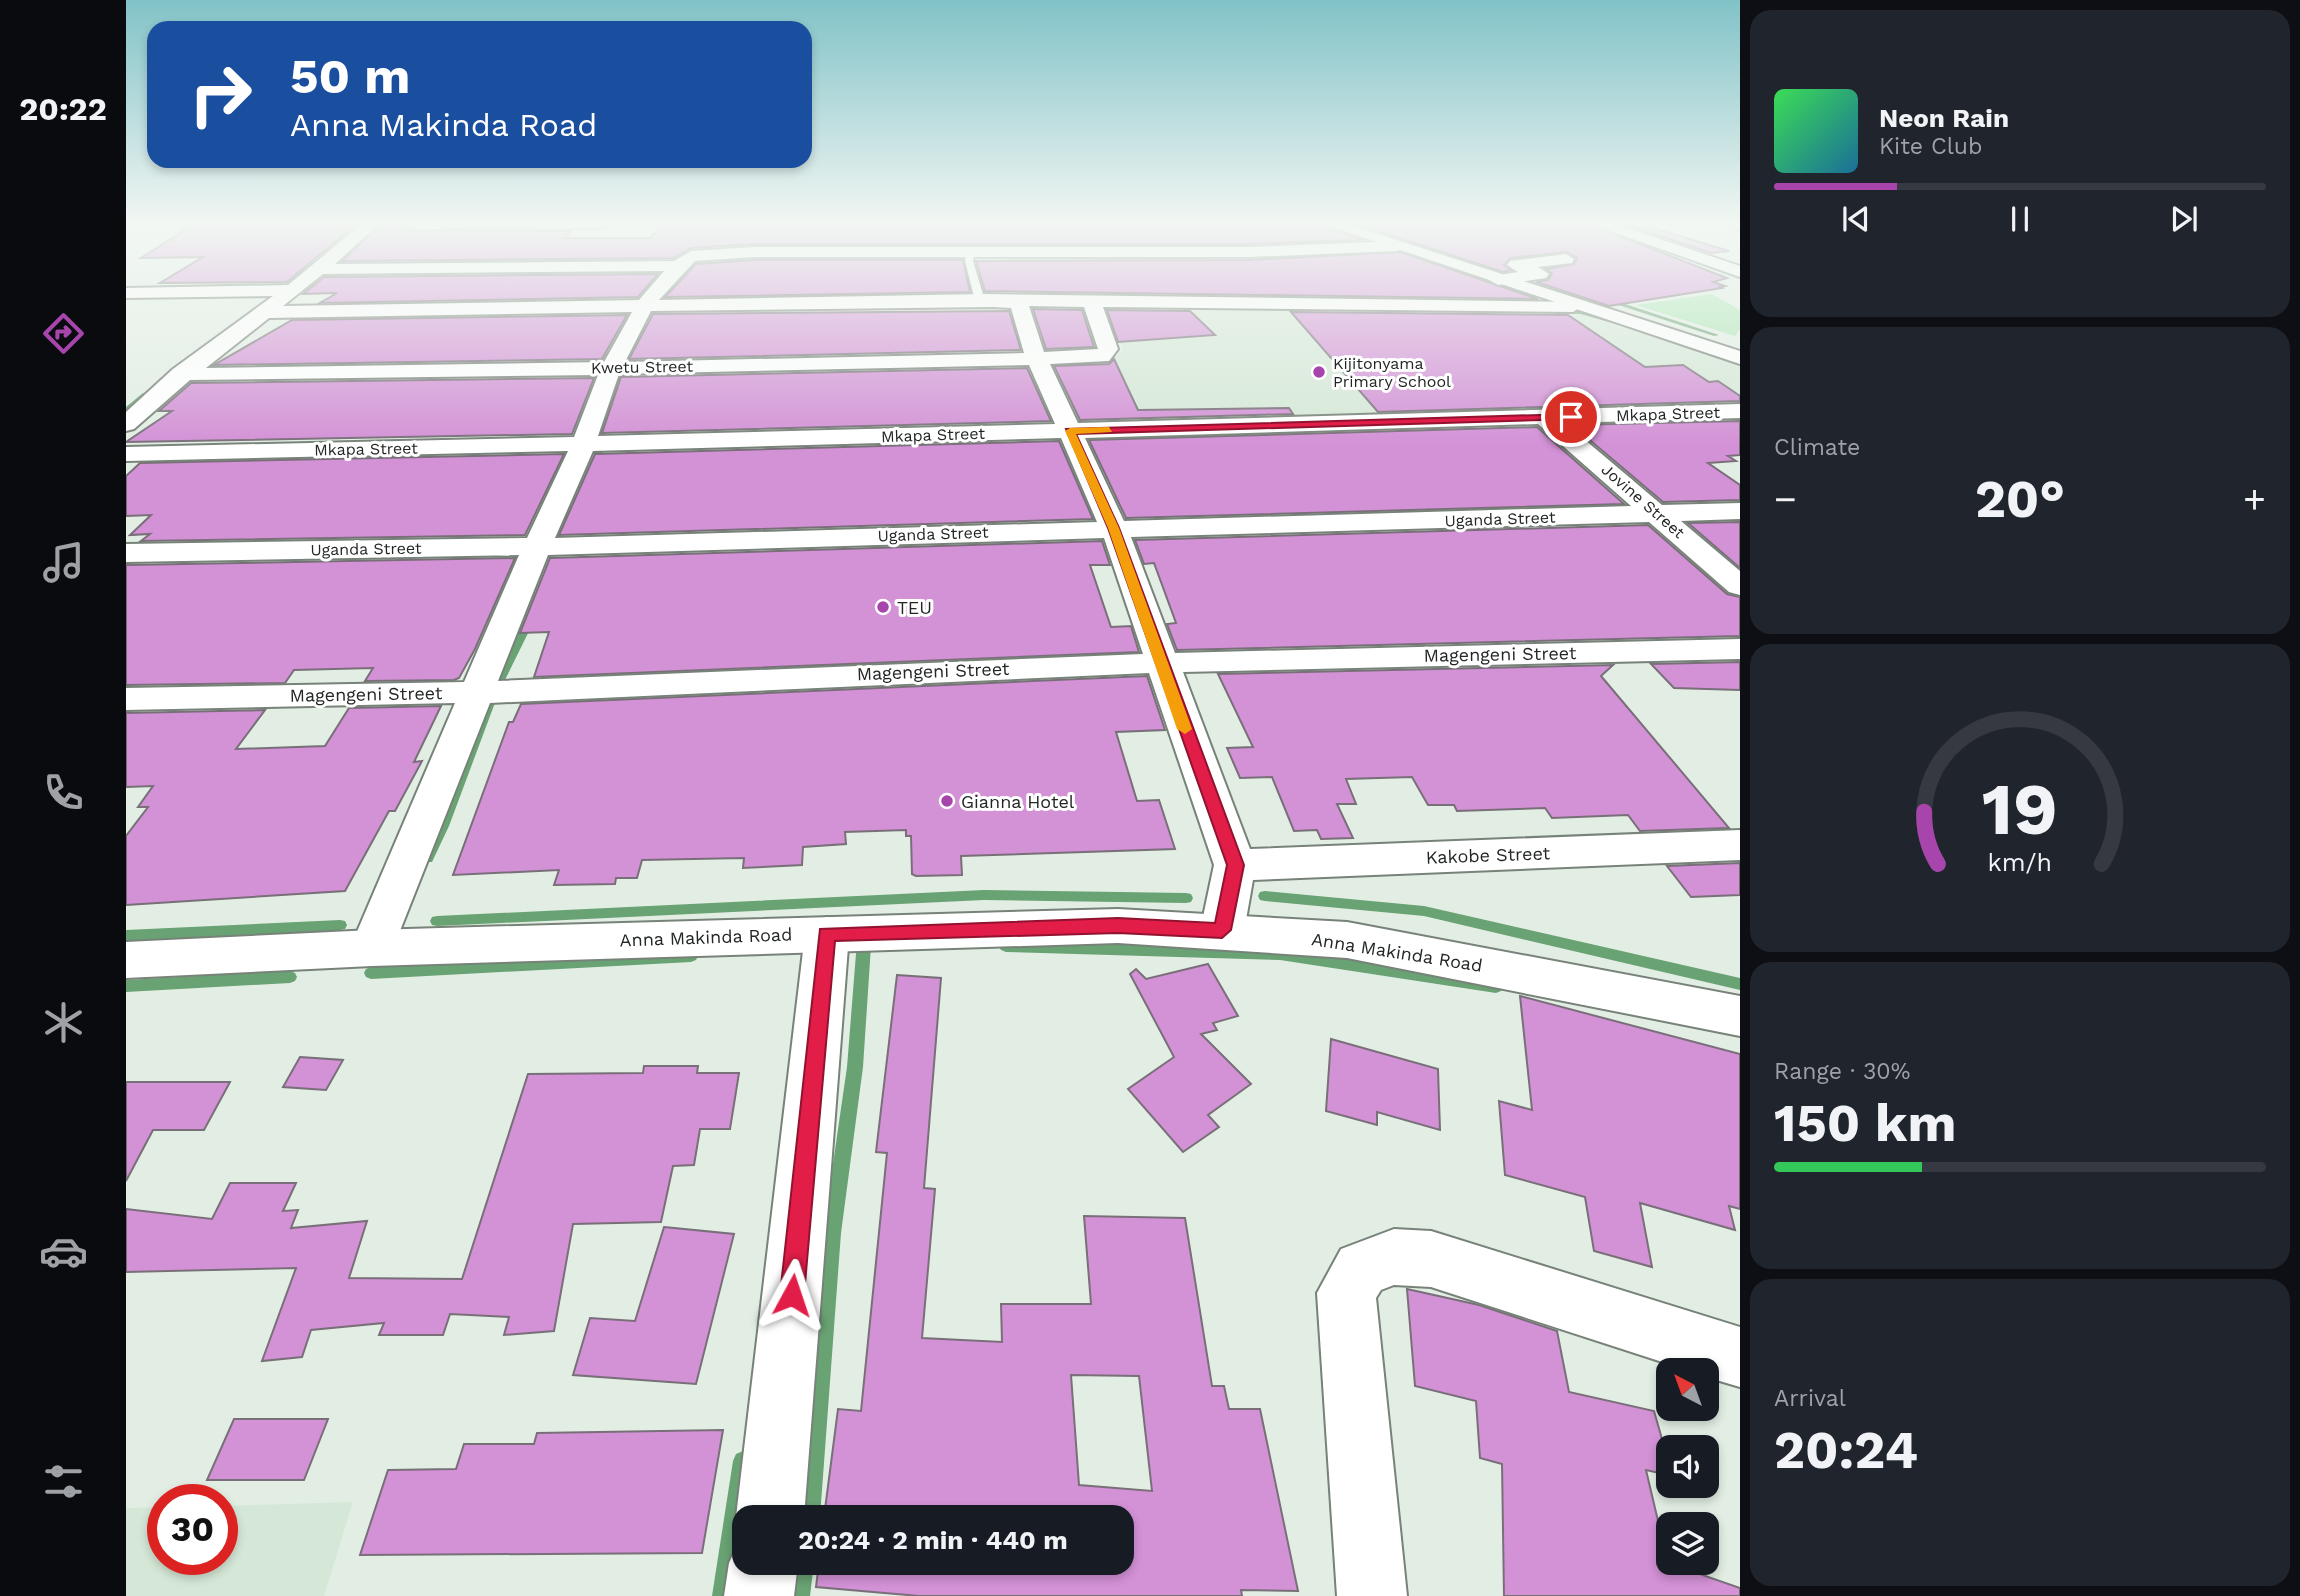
<!DOCTYPE html>
<html lang="en">
<head>
<meta charset="utf-8">
<style>
  :root { --surface:#171b24; --page:#20242c; --text:#f1f3f6; --muted:#9ea1a6; --line:#363941; --accent:#a745ad }
  body { margin:0; font-family:"Work Sans",sans-serif; background:var(--page); color:var(--text); height:100vh; display:flex; flex-direction:column; font-size:26px; white-space:nowrap }
  * { box-sizing:border-box; margin:0 }
  p { font-size:23px; color:var(--muted) }
  .icon { flex:none; width:38px; height:38px; fill:none; stroke:currentColor; stroke-width:2; stroke-linecap:round; stroke-linejoin:round }
  .map { position:relative; flex:1; overflow:hidden }
  .side { display:flex; flex-direction:column; gap:10px; padding:10px; background:#0d0f14; width:560px }
  .side>* { flex:none }
  .hud { position:absolute; left:21px; top:21px; width:665px; height:147px; border-radius:21px; box-shadow:0 4px 10px #0003; background:#1a4fa0; color:#fff; overflow:hidden }
  .needle { width:46px; rotate:319deg }
  .controls { position:absolute; left:1530px; top:1358px; display:grid; gap:14px }
  .controls a { display:grid; place-items:center; width:63px; height:63px; border-radius:14px; background:var(--surface); box-shadow:0 4px 10px #0003; font-size:35px }
  .speed { position:absolute; left:21px; top:1484px; display:flex; gap:14px; font-size:35px; font-weight:700; text-align:center }
  .speed>* { display:grid; place-content:center; width:91px; height:91px; border-radius:50%; background:var(--surface); box-shadow:0 4px 10px #0003; line-height:1 }
  .speed .limit { border:10px solid #d22; background:#fff; color:#111 }
  .pin { position:absolute; display:grid; place-items:center; width:60px; height:60px; color:#fff; margin:-30px; border:4px solid #fff; border-radius:50%; box-shadow:0 2px 7px #0007 }
  .me { position:absolute; width:77px; margin:-38px; rotate:5deg; stroke-linejoin:round; filter:drop-shadow(0 0 5px #0008) }
  .turn { display:flex; align-items:center; gap:24px; height:147px; padding:0 28px; font-size:32px }
  .turn .icon { width:91px; height:91px; stroke-width:2.5 }
  .turn b { display:block; font-size:49px; line-height:60px }
  .big { font-size:52px; font-weight:700; line-height:1.1 }
  .side .card { flex:1; display:flex; flex-direction:column; justify-content:center; gap:10px; min-width:0; padding:0 24px; border-radius:21px; background:var(--page) }
  .side .dial { align-items:center; gap:0 }
  .dial svg { height:182px; overflow:visible; fill:none; stroke:var(--line); stroke-width:7; stroke-linecap:round; text-anchor:middle }
  .dial text { fill:var(--text); stroke:none }
  .song { display:flex; align-items:center; gap:21px }
  .cover { width:84px; height:84px; border-radius:10px; background:linear-gradient(135deg,hsl(130 70% 55%),hsl(200 70% 35%)) }
  .played { height:7px; border-radius:4px; background:linear-gradient(90deg,var(--accent) 25%,var(--line) 25%) }
  .keys { display:flex; justify-content:space-around; direction:ltr }
  .heat { display:flex; justify-content:space-between; align-items:center; font-size:38px; direction:ltr }
  .charge { height:10px; border-radius:5px; background:linear-gradient(90deg,#34c759 30%,var(--line) 0) }
  .trip { position:absolute; left:606px; top:1505px; width:402px; height:70px; border-radius:21px; background:var(--surface); box-shadow:0 4px 10px #0003; font-weight:700; line-height:70px; text-align:center }
  main { display:flex; flex:1; min-height:0 }
  .tab-bar { display:flex; flex-direction:column; width:126px; justify-content:space-around; align-items:center; background:#090b0e; color:var(--muted) }
  .tab-bar .icon { width:49px; height:49px }
  .tab-bar .current { color:var(--accent) }
  .tab-bar b { font-size:32px; color:var(--text) }
  .map>svg:first-child { display:block }
</style>
</head>
<body>
<main>
<nav class="tab-bar">
<b>20:22</b>
<svg class="icon current" aria-label="directions" viewBox="0 0 24 24"><path d="M12 3l9 9-9 9-9-9zM9 14v-3h6M13 9l2 2-2 2"/></svg>
<svg class="icon" aria-label="music" viewBox="0 0 24 24"><path d="M9 18V5l10-2v13"/><circle cx="6" cy="18" r="3"/><circle cx="16" cy="16" r="3"/></svg>
<svg class="icon" aria-label="phone" viewBox="0 0 24 24"><path d="M5 4h4l2 5-3 2q2 4 5 5l2-3 5 2v4C11 20 4 13 5 4z"/></svg>
<svg class="icon" aria-label="climate" viewBox="0 0 24 24"><path d="M12 3v18M4 7l16 10M4 17L20 7"/></svg>
<svg class="icon" aria-label="car" viewBox="0 0 24 24"><path d="M5 17H2v-5l4-1 3-4h7l3 4 3 1v5h-3M9 17h6M6 11h13"/><circle cx="7" cy="17" r="2"/><circle cx="17" cy="17" r="2"/></svg>
<svg class="icon" aria-label="filters" viewBox="0 0 24 24"><path d="M4 7h16M4 17h16"/><circle cx="9" cy="7" r="2"/><circle cx="15" cy="17" r="2"/></svg>
</nav>
<div class="map">
<svg width="1614" height="1596" viewBox="0 0 1614 1596">
  <rect width="100%" height="100%" fill="#e2eee4"/>
  <g fill="#d5e8d7">
    <path d="M1287 309 1449 313 1614 364V414L952 434 924 361 982 362 997 350 988 327 1019 311Z"/>
    <path d="M227 1502 198 1596H0V1508L37 1507V1559H96V1506Z"/>
  </g>
  <path fill="#abe6b3" d="M1586 294 1614 310V329L1609 336 1510 305Z"/>
  <g fill="none" stroke-linecap="round" stroke-linejoin="round">
    <g fill="#69a273" fill-rule="evenodd">
      <path d="M1477 298H1481L1593 335 1588 336 1477 300Z"/>
      <path d="M1447 308 1506 325 1507 326 1504 328 1454 314H1431L1428 312Z"/>
      <path d="M496 371 499 373 476 440 473 443 479 447 470 470 463 472 462 470 471 448 463 443 469 439 493 373Z"/>
      <path d="M17 393 24 395 0 413V407Z"/>
      <path d="M404 616 409 619 373 692 323 826 306 862H296L294 859 311 826 363 692 399 619Z"/>
      <path d="M858 890 1060 893 1065 894 1067 898 1065 902 1060 903 858 900 311 926 306 925 304 921 306 917 311 916Z"/>
      <path d="M1139 891 1298 906 1614 978V990L1298 916 1139 901 1134 900 1132 896 1134 892Z"/>
      <path d="M214 920 219 921 221 925 219 929 214 930 0 942V930Z"/>
      <path d="M738 935 748 937 750 941 745 946 737 1067 715 1233 694 1517H672L697 1233 721 1067 731 941 733 937Z"/>
      <path d="M880 940 1154 948 1370 981 1375 983 1377 987 1375 991 1370 993 1154 960 880 952 875 950 873 946 875 942Z"/>
      <path d="M565 950 570 952 572 956 570 960 565 962 245 979 240 977 238 973 240 969 245 967Z"/>
      <path d="M164 971 169 973 171 977 169 981 164 983 0 992V980Z"/>
      <path d="M617 1451 624 1454 627 1461 619 1517H618L608 1596H586L607 1461 610 1454Z"/>
      <path d="M666 1563H688L684 1596H662Z"/>
    </g>
  </g>
  <g fill="#d391d6" stroke="#796f79" stroke-width="2" fill-rule="evenodd">
    <path d="M70 223H232L161 282 34 283 77 257 15 258Z"/>
    <path d="M256 223H288L280 230 445 231 438 238H525L534 225 1192 223 1236 240 1123 244H628L565 248 547 258 216 261Z"/>
    <path d="M1228 223H1460L1601 278 1587 282 1599 286 1594 287 1596 288 1483 306 1410 282 1422 280 1426 274 1420 269 1448 264 1451 258 1441 252 1384 258 1378 265 1385 270 1377 272Z"/>
    <path d="M1496 223H1511L1603 251 1585 253Z"/>
    <path d="M1274 252 1412 299 859 291 850 261 1123 260Z"/>
    <path d="M628 260H837L844 292 539 297 570 264Z"/>
    <path d="M532 274 512 297 194 303 211 293 177 294 198 277Z"/>
    <path d="M907 309 956 310 968 347 920 349Z"/>
    <path d="M981 310 1064 311 1089 335 992 342Z"/>
    <path d="M883 311 895 350 503 359 527 314Z"/>
    <path d="M1165 312 1442 315 1519 367 1557 365 1583 382 1592 381 1614 396V401L1252 412Z"/>
    <path d="M501 315 476 359 88 365 166 320Z"/>
    <path d="M988 359 1012 410 1163 408 1167 414 954 420 928 366 983 364Z"/>
    <path d="M901 368 925 421 476 433 495 377Z"/>
    <path d="M468 378 446 434 0 442 46 411H33L65 383Z"/>
    <path d="M1614 421V455L1602 456 1610 461 1582 463 1614 485V500L1537 502 1446 425Z"/>
    <path d="M1411 427 1498 504 1000 518 963 440Z"/>
    <path d="M933 441 967 519 433 535 469 454Z"/>
    <path d="M438 454 399 535 15 541 24 534 4 535 25 515 0 516V476L14 463Z"/>
    <path d="M1614 522V568L1562 523Z"/>
    <path d="M1522 525 1601 594 1614 597V636L1051 650 1041 624 1050 623 1028 563 1018 564 1009 540Z"/>
    <path d="M976 541 984 565H964L985 627 1005 626 1013 652 408 677 423 632 394 633 424 558Z"/>
    <path d="M389 558 349 649 333 678 328 680 239 681 247 668 168 670 159 683 0 685V565Z"/>
    <path d="M1614 662V690L1548 688 1525 664Z"/>
    <path d="M1487 665 1475 676 1603 828 1514 831 1502 815 1426 818 1419 808 1331 811 1328 805H1302L1286 777 1220 779 1230 804H1211L1227 838 1195 839 1191 830 1168 831 1146 777 1114 778 1101 748 1127 747 1092 674Z"/>
    <path d="M1021 676 1039 730 990 732 1011 801 1033 800 1049 849 835 856 836 875 790 876 786 874 785 836H780V830L719 832 720 844 677 847 676 865 617 868 618 858 516 860 511 878H490L489 884 428 885 433 870 327 875 383 722H387L395 704Z"/>
    <path d="M315 706 288 762 296 761 269 811H263L219 891 0 905V836L22 807H12L27 786 0 787V713L139 710 110 749 199 746 223 708Z"/>
    <path d="M1614 863V895L1565 897 1541 866Z"/>
    <path d="M1082 964 1112 1016 1087 1023 1091 1030 1075 1034 1125 1084 1082 1115 1093 1127 1057 1152 1002 1089 1048 1057 1004 974 1010 969 1020 979Z"/>
    <path d="M771 975 815 978 798 1188 809 1189 796 1338 876 1342 875 1304H965L958 1216 1059 1218 1086 1386H1098L1103 1409H1134L1172 1591 1115 1590 1116 1596H793L690 1587 693 1563H996V1517H698L712 1409 735 1411 761 1153 750 1152ZM945 1375 1013 1376 1026 1491 953 1485Z"/>
    <path d="M1394 996 1614 1054V1209L1603 1206 1609 1230 1514 1203 1526 1267 1468 1251 1459 1197 1379 1175 1373 1101 1406 1110Z"/>
    <path d="M1205 1039 1312 1069 1314 1130 1251 1112V1125L1200 1111Z"/>
    <path d="M174 1057 217 1060 200 1090 157 1087Z"/>
    <path d="M518 1066H572L571 1073H613L604 1129H574L568 1165 547 1166 535 1222 447 1224 428 1331 378 1335 383 1317 324 1314 317 1335H253L258 1323 185 1330 176 1357 136 1361 170 1268 0 1272V1209L86 1219 104 1183H170L157 1211 172 1210 165 1228 241 1221 223 1278 336 1279 402 1074 517 1073Z"/>
    <path d="M0 1082H104L78 1130H27L0 1181Z"/>
    <path d="M538 1227 608 1234 570 1384 447 1375 464 1318 509 1321Z"/>
    <path d="M1281 1289 1353 1305 1431 1331 1443 1392 1528 1411 1542 1460V1475L1520 1470 1542 1563 1614 1588V1596H1378L1376 1464 1354 1458 1350 1401 1289 1386Z"/>
    <path d="M108 1419H202L178 1480H81Z"/>
    <path d="M597 1430 576 1553 234 1555 262 1470 330 1469 338 1444H408L411 1433Z"/>
  </g>
  <g fill="none" stroke-linecap="round" stroke-linejoin="round">
    <g stroke="#778278" stroke-width="4">
      <path id="service" d="M845 250 849 252 847 261 859 301 854 304 849 301 839 261 841 252Z"/>
    </g>
    <g stroke="#778278" stroke-width="4">
      <g id="minor">
        <path d="M237 223H254L209 264 548 261 565 251 628 247H1123L1271 241 1279 246 1271 251 1123 257H628L569 261 533 300 857 294 1454 302 1456 306 1447 312 977 307 992 349 983 361 924 364 952 423 1614 404V418L1439 423 1536 505 1614 503V519L1555 521 1614 571V595L1603 592 1523 522 1005 537 1049 653 1614 639V659L1057 672 1124 849 1614 830V860L1127 880 1118 931 1111 943 1096 948 1081 943 1074 931 1088 865 1023 673 364 703 262 961 246 966 230 961 224 948 329 703 0 710V688L338 682 393 555 0 562V544L401 538 442 451 0 461V447L448 437 472 375 64 380 8 429 0 431V412L47 369 147 296 0 298V288L162 285ZM538 271 513 300 157 306 197 274ZM903 306 958 307 972 349 918 352ZM867 307 885 308 898 353 499 362 525 311ZM506 312 478 362 80 368 143 318ZM903 365 929 424 472 436 493 374ZM1412 424 1505 506 998 521 959 438ZM935 438 971 522 429 538 467 451ZM978 538 1017 654 372 681 422 555Z"/>
        <path d="M311 223H484L477 228H318Z"/>
        <path d="M1462 223H1486L1614 266V277Z"/>
        <path d="M1601 223H1614V230Z"/>
        <path d="M1440 254 1448 259 1446 263 1412 267 1423 274 1420 278 1372 285 1363 280 1366 276 1392 272 1381 265 1384 261Z"/>
        <path d="M701 917 717 922 723 934 678 1517H618V1535L610 1517 679 934 685 922Z"/>
        <path d="M1268 1229 1305 1231 1614 1327V1387L1580 1377V1370H1561L1305 1287 1268 1285 1255 1290 1250 1298 1281 1596H1211L1191 1293 1215 1249Z"/>
        <path d="M618 1537V1563H672L668 1596H598L603 1563 614 1539Z"/>
      </g>
    </g>
    <g stroke="#778278" stroke-width="4">
      <g id="tertiary">
        <path d="M1194 223H1218L1614 351V364Z"/>
        <path d="M992 909 1221 922 1614 996V1036L1221 958 992 943 246 966 0 978V942L246 930Z"/>
      </g>
    </g>
    <use href="#service" fill="#fff" fill-rule="evenodd"/>
    <use href="#minor" fill="#fff" fill-rule="evenodd"/>
    <use href="#tertiary" fill="#fff" fill-rule="evenodd"/>
  </g>
  <linearGradient id="sky" x2="0" y2="1"><stop stop-color="#81c2c7"/><stop offset="0.5" stop-color="#f2f7f3"/><stop offset="1" stop-color="#f2f7f3" stop-opacity="0"/></linearGradient>
  <rect width="1614" height="447" fill="url(#sky)"/>
  <path fill="#e11d48" stroke="#92132f" stroke-width="2" d="M1445 414 1448 419 950 434 993 528 1118 865 1105 930 1096 938 992 933 709 941 678 1295 674 1303 666 1307 657 1303 654 1295 694 929 992 918 1089 923 1101 865 982 528 940 429Z"/>
  <path fill="#f59e0b" d="M983 427 986 432 950 434 993 528 1066 729 1059 734 1051 729 982 528 939 431 944 428Z"/>
  <g fill="#a745ad" stroke="#fff" stroke-width="2.5">
    <circle cx="1193" cy="372" r="7"/>
    <circle cx="757" cy="607" r="7"/>
    <circle cx="821" cy="801" r="7"/>
  </g>
  <g text-anchor="middle" dominant-baseline="central" stroke-width="6" stroke-linejoin="round" paint-order="stroke">
    <g font-size="16" fill="#222723" stroke="#fff" text-anchor="start">
      <text x="1207" y="363">Kijitonyama<tspan x="1207" dy="18">Primary School</tspan></text>
    </g>
    <g font-size="16" fill="#222723" stroke="#fff">
      <text transform="translate(516 367) rotate(-1)">Kwetu Street</text>
      <text transform="translate(1542 414) rotate(-2)">Mkapa Street</text>
      <text transform="translate(807 435) rotate(-2)">Mkapa Street</text>
      <text transform="translate(240 449) rotate(-1)">Mkapa Street</text>
      <text transform="translate(1517 501) rotate(41)">Jovine Street</text>
      <text transform="translate(1374 519) rotate(-2)">Uganda Street</text>
      <text transform="translate(807 534) rotate(-2)">Uganda Street</text>
      <text transform="translate(240 549) rotate(-1)">Uganda Street</text>
    </g>
    <g font-size="18" fill="#222723" stroke="#fff" text-anchor="start">
      <text x="771" y="607">TEU</text>
      <text x="835" y="801">Gianna Hotel</text>
    </g>
    <g font-size="18" fill="#222723" stroke="#fff">
      <text transform="translate(1374 654) rotate(-1)">Magengeni Street</text>
      <text transform="translate(807 671) rotate(-2)">Magengeni Street</text>
      <text transform="translate(240 694) rotate(-1)">Magengeni Street</text>
      <text transform="translate(1362 855) rotate(-2)">Kakobe Street</text>
      <text transform="translate(580 937) rotate(-2)">Anna Makinda Road</text>
      <text transform="translate(1271 952) rotate(9)">Anna Makinda Road</text>
    </g>
  </g>
</svg>
<div class="controls">
<a><svg class="needle" viewBox="-14 -14 28 28"><path d="M0-13l5 13h-10z" fill="#e53935"/><path d="M0 13l5-13h-10z" fill="#9ea1a6"/></svg></a>
<a><svg class="icon" aria-label="sound" viewBox="0 0 24 24"><path d="M4 9h4l5-4v14l-5-4H4zM17 9q2 3 0 6"/></svg></a>
<a><svg class="icon" aria-label="layers" viewBox="0 0 24 24"><path d="M12 4l9 5-9 5-9-5zM3 14l9 5 9-5"/></svg></a>
</div>
<div class="speed"><div class="limit">30</div></div>
<div class="pin" style="left:1445px;top:417px;background:#d93025"><svg class="icon" aria-label="arrive" viewBox="0 0 24 24"><path d="M6 21V4h12l-3 4 3 4H6"/></svg></div>
<svg class="me" style="left:666px;top:1295px" viewBox="-20 -20 40 40"><path d="M0-17L14 15 0 8-14 15z" fill="#e11d48" stroke="#fff" stroke-width="4"/></svg>
<div class="trip">20:24 · 2 min · 440 m</div>
<div class="hud">
<div class="turn"><svg class="icon" aria-label="right" viewBox="0 0 24 24"><path d="M7 20v-9h11M14 6l5 5-5 5"/></svg><div><b>50 m</b>Anna Makinda Road</div></div>
</div>
</div>
<section class="side">
<div class="card">
<div class="song"><i class="cover"></i><div><b>Neon Rain</b><p>Kite Club</p></div></div>
<div class="played"></div>
<div class="keys"><svg class="icon" aria-label="previous" viewBox="0 0 24 24"><path d="M18 5L8 12l10 7zM5 5v14"/></svg><svg class="icon" aria-label="pause" viewBox="0 0 24 24"><path d="M8 5v14M16 5v14"/></svg><svg class="icon" aria-label="next" viewBox="0 0 24 24"><path d="M6 5l10 7-10 7zM19 5v14"/></svg></div>
</div>
<div class="card"><p>Climate</p>
<div class="heat"><a>−</a><b class="big">20°</b><a>+</a></div>
</div>
<div class="card dial"><svg viewBox="0 0 100 80">
<path d="M14 69A42 42 0 1 1 86 69"/>
<path d="M14 69A42 42 0 0 1 8 46" stroke="#a745ad"/>
<text x="50" y="56" font-size="32" font-weight="700">19</text>
<text x="50" y="72" font-size="11">km/h</text>
</svg></div>
<div class="card"><p>Range · 30%</p><b class="big">150 km</b><div class="charge"></div></div>
<div class="card"><p>Arrival</p><b class="big">20:24</b></div>
</section>
</main>
</body>
</html>
